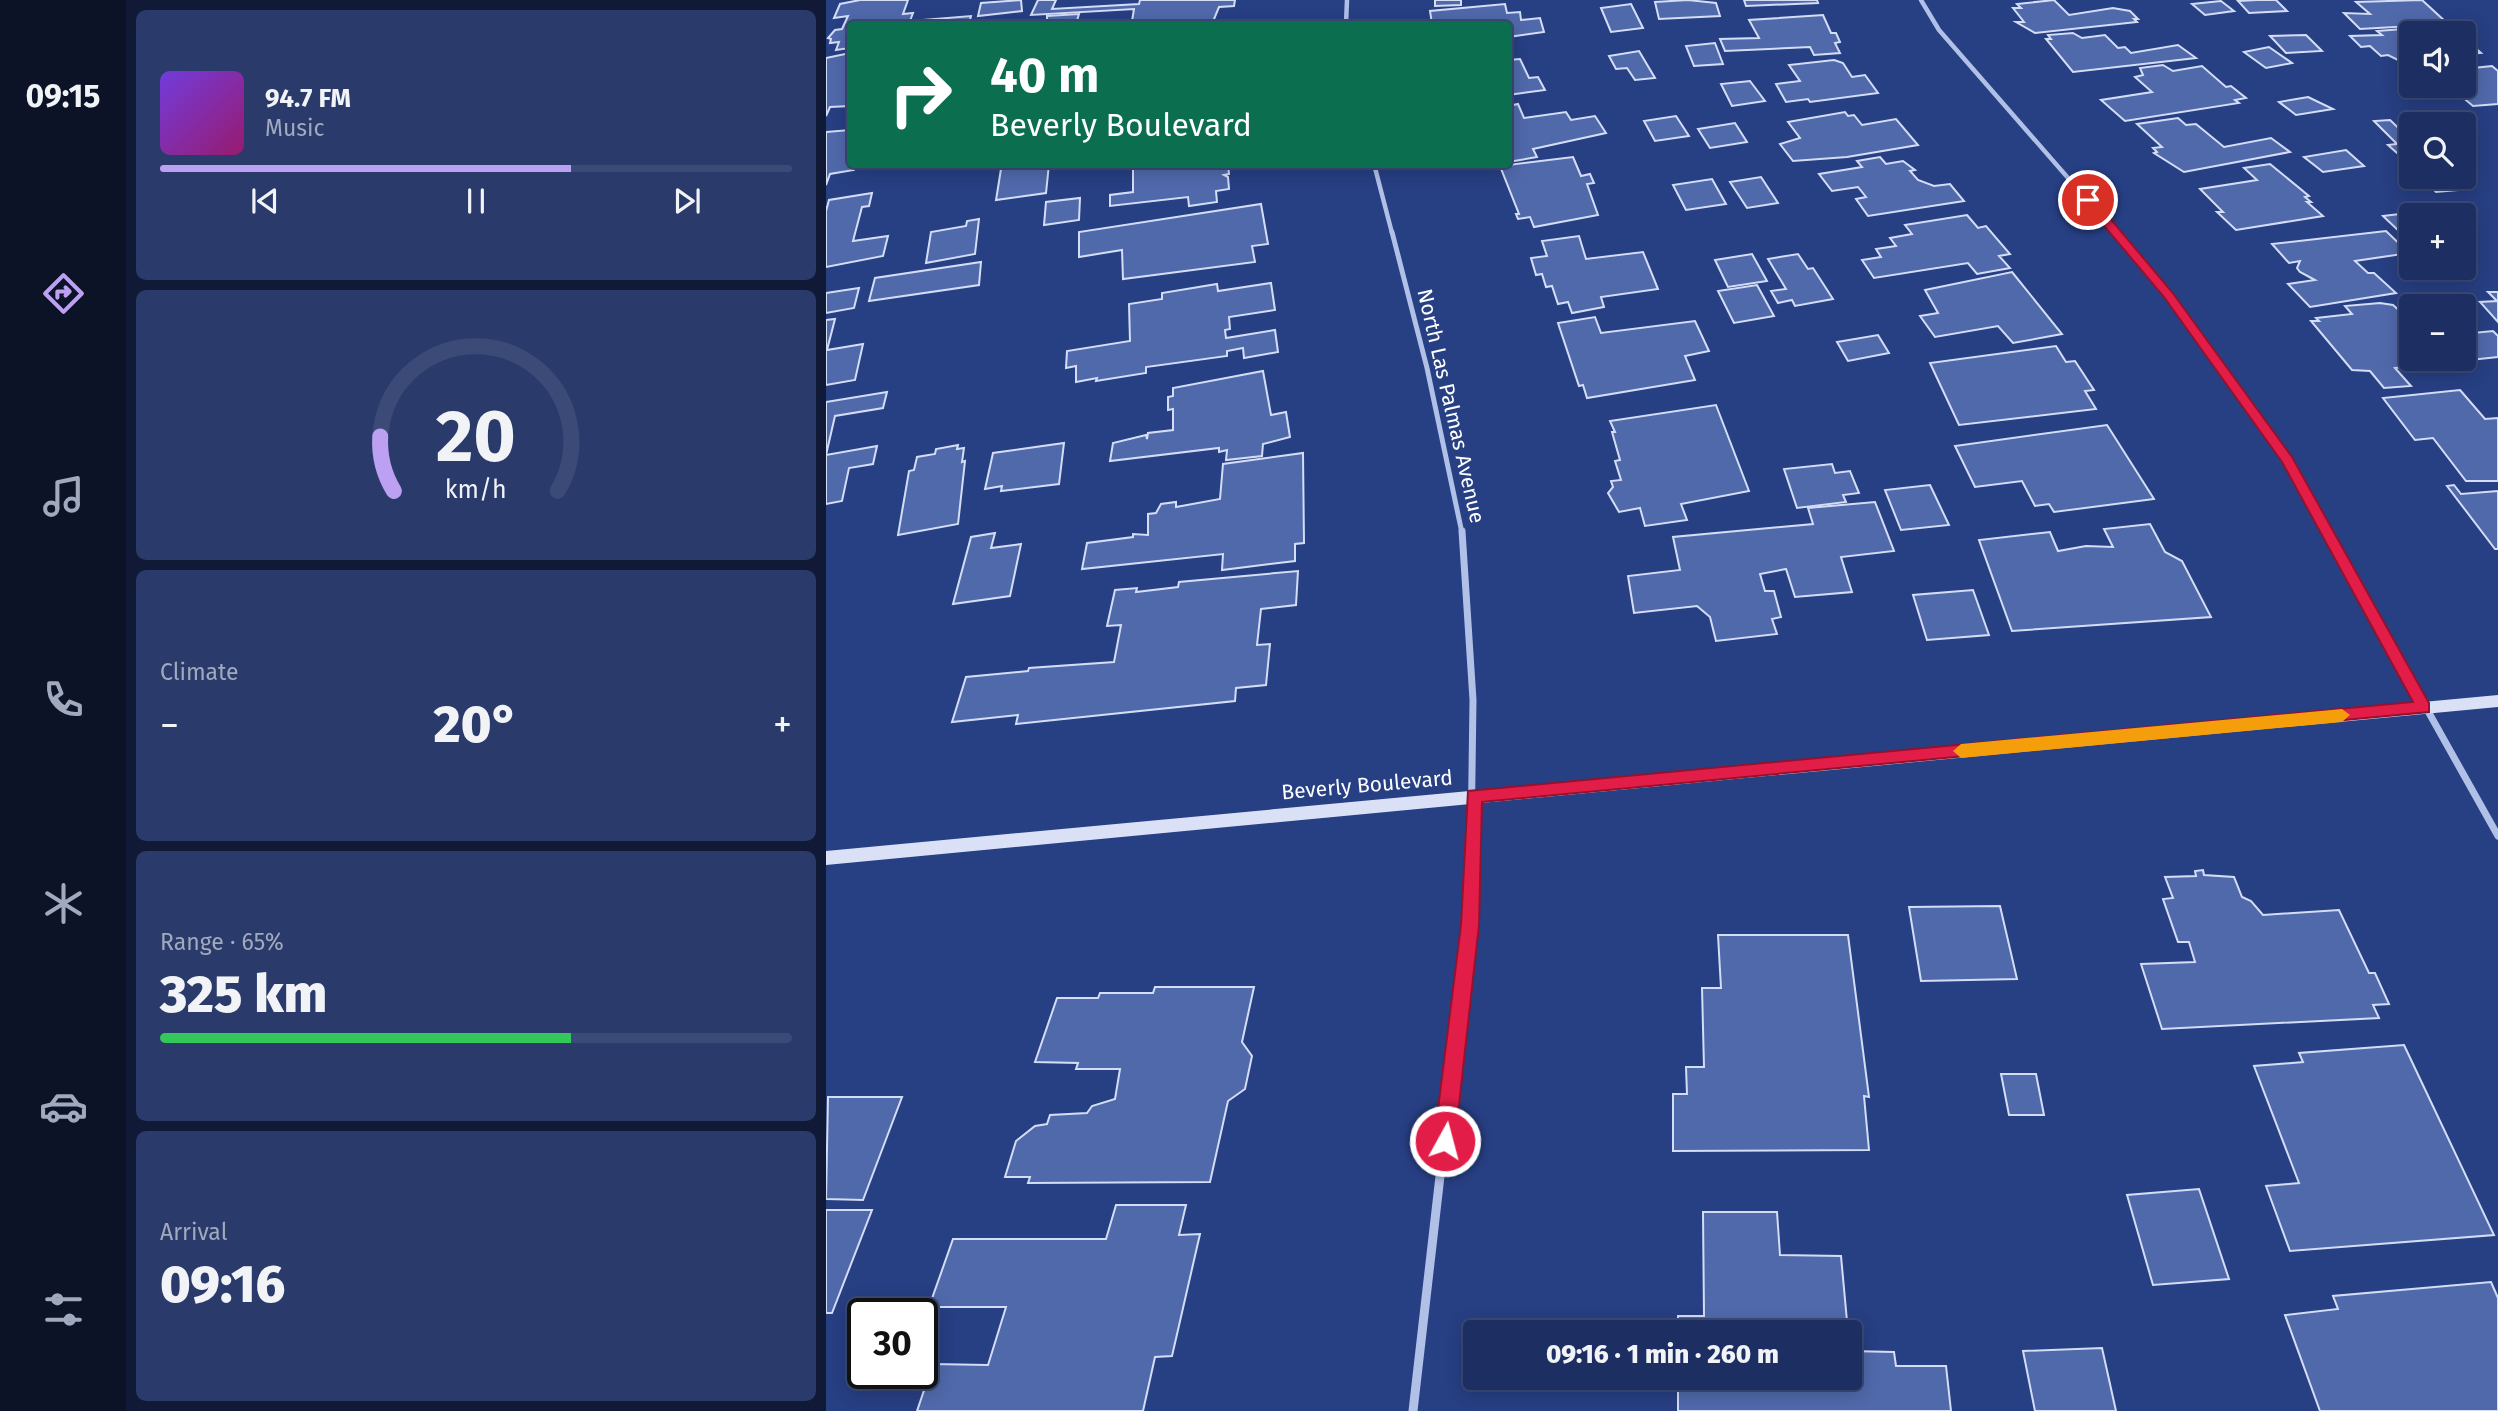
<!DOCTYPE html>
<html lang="en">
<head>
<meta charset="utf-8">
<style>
  :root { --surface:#1d2f62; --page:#2a3b6b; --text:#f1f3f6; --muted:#a0a9be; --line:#3b4a77; --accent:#bca0f2 }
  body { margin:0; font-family:"Fira Sans",sans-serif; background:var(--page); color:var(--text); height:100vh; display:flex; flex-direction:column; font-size:26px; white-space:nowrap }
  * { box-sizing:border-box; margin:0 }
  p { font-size:23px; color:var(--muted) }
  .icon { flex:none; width:38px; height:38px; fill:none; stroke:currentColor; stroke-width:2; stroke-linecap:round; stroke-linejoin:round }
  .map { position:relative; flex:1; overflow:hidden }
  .side { display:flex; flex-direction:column; gap:10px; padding:10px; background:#101a36; width:700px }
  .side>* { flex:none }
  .guide { position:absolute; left:21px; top:21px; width:665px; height:147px; border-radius:7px; box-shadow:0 4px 18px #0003,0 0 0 2px var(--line); background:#0b6e4f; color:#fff; overflow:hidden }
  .controls { position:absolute; left:1573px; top:21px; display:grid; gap:14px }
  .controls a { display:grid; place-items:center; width:77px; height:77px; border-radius:7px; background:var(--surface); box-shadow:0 4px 18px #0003,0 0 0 2px var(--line); font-size:35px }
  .speed { position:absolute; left:21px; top:1298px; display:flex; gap:14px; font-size:35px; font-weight:700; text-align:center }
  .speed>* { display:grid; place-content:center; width:91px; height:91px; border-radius:50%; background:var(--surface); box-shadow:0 4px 18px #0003,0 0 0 2px var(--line); line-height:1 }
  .speed .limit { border:4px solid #111; border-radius:10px; background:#fff; color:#111 }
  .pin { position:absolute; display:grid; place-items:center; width:60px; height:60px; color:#fff; margin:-30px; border:4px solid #fff; border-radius:50%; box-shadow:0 2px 7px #0007 }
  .me { position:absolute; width:77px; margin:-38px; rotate:7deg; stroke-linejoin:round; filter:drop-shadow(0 0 5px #0008) }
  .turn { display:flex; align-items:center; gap:24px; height:147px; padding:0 28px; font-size:32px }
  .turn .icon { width:91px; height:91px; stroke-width:2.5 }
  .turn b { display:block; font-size:49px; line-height:60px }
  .big { font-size:52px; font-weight:800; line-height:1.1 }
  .side .card { flex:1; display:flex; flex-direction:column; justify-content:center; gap:10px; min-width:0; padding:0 24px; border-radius:10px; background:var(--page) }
  .side .dial { align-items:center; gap:0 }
  .dial svg { height:182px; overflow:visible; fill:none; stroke:var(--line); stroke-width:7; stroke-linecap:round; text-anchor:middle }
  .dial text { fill:var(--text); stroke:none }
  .song { display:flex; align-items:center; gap:21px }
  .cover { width:84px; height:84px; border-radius:10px; background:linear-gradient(135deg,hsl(260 70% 55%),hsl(320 70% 35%)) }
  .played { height:7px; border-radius:4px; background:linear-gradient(90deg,var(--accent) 65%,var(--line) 65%) }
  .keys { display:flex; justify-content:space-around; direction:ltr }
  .heat { display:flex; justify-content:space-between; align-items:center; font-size:38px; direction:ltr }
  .charge { height:10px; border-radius:5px; background:linear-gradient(90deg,#34c759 65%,var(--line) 0) }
  .trip { position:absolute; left:637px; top:1320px; width:399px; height:70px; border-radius:7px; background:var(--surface); box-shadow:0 4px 18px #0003,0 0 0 2px var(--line); font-weight:800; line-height:70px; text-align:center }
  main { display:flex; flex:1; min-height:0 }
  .tab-bar { display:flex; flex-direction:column; width:126px; justify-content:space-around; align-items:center; background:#0c1327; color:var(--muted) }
  .tab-bar .icon { width:49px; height:49px }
  .tab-bar .current { color:var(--accent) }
  .tab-bar b { font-size:32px; color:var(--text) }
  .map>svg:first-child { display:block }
</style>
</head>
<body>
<main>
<nav class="tab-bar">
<b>09:15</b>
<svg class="icon current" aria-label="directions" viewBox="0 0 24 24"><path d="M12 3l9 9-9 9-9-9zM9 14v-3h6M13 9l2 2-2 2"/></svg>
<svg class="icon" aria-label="music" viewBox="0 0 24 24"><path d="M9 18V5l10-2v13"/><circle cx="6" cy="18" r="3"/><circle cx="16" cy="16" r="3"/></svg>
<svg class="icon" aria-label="phone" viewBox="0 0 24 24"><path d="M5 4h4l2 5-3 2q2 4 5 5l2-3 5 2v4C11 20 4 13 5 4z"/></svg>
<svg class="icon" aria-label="climate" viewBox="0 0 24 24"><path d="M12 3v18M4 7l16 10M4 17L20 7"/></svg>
<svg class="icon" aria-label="car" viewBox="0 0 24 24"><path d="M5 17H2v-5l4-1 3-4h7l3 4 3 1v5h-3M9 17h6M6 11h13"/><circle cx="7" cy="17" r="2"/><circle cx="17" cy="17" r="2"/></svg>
<svg class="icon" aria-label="filters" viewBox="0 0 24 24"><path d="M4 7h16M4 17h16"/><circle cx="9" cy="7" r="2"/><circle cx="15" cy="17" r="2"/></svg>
</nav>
<section class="side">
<div class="card">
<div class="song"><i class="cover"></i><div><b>94.7 FM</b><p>Music</p></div></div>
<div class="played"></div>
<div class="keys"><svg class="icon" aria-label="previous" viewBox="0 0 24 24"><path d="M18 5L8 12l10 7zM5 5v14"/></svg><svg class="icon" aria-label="pause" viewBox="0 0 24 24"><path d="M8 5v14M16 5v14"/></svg><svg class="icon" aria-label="next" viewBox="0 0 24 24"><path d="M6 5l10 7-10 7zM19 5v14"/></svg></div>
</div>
<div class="card dial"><svg viewBox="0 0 100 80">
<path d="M14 69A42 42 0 1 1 86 69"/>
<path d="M14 69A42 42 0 0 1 8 45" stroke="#bca0f2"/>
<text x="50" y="56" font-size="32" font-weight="700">20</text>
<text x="50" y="72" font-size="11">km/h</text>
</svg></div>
<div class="card"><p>Climate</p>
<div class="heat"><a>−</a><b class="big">20°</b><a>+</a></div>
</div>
<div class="card"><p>Range · 65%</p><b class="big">325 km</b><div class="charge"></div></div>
<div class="card"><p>Arrival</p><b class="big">09:16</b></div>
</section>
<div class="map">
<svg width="1672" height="1411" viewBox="0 0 1672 1411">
  <rect width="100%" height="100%" fill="#273f83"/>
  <g fill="#5069ab" stroke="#d4ddf6" stroke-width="2">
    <path d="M34 0H82L77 14 87 13 84 21 145 16 143 24H24V48L10 50 13 42 4 43 5 39 2 38 9 30 16 29 22 16 8 18 14 4Z"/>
    <path d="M195 0 196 11 152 16 155 3Z"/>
    <path d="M212 0H230L226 9 313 4 314 0H409L408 6 393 7 386 24H358L359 20 306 21 308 9 205 15Z"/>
    <path d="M609 0H635V5L609 6Z"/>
    <path d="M862 0 890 3 894 16 833 19 829 2Z"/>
    <path d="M918 0H991L992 3 920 6Z"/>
    <path d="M1228 0 1243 15 1287 8 1304 11 1312 19H1308L1311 22 1209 33 1190 22H1198L1187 8H1195L1191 4Z"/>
    <path d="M1431 0H1450L1461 11 1423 13 1412 1Z"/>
    <path d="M1596 0 1622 24 1534 29 1518 13 1544 14 1530 2Z"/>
    <path d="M1395 1 1408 11 1379 15 1366 4Z"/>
    <path d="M679 4 681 13 694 12 695 20 714 18 718 32 682 37V24H606L604 11Z"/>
    <path d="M805 4 817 28 785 32 775 8Z"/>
    <path d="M253 14 250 24H205L206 21 221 20V16Z"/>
    <path d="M997 15 1005 33H1010L1014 42 1009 43 1014 53 988 55 984 47 899 51 894 39 933 38 923 20Z"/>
    <path d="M1577 29 1586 34V67L1562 55 1555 56 1544 46 1535 47 1524 36 1556 35 1551 31Z"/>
    <path d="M1247 33 1256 38 1279 35 1292 48 1299 47 1305 53 1352 45 1370 58 1247 72 1220 39H1225L1222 35Z"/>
    <path d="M1480 35 1496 51 1460 53 1444 36Z"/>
    <path d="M1638 38 1655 53 1638 54Z"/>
    <path d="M889 43 897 64 868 66 860 46Z"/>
    <path d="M1443 47 1466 63 1440 68 1418 52Z"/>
    <path d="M813 51 829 78 809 80 801 68 790 69 783 56Z"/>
    <path d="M24 53V106L4 107 0 116V58Z"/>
    <path d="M694 59 703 78 712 77 719 90 682 95V60Z"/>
    <path d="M1008 60 1017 63 1026 77 1039 75 1052 93 984 102 982 99 960 102 950 84 974 81 963 65Z"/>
    <path d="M1337 65 1347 71 1376 66 1400 87 1405 86 1420 98 1409 100 1413 103 1299 121 1275 100 1326 92 1309 77 1317 75 1314 68Z"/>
    <path d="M1666 66 1672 71V104L1647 106 1628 90 1607 91 1601 86H1638V69Z"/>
    <path d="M924 81 939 101 906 106 895 84Z"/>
    <path d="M1482 97 1507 109 1470 115 1453 102Z"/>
    <path d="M692 104 698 118 740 112 745 120 769 116 780 133 707 149 711 157 682 162V106Z"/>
    <path d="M1019 112 1022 116 1028 115 1036 125 1070 119 1092 145 1021 157 967 161 954 144 974 138 962 122Z"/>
    <path d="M850 116 863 136 829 141 818 121Z"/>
    <path d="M1352 118 1360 125 1370 124 1398 147 1445 138 1464 152 1358 172 1328 153 1331 152 1327 148 1336 147 1311 124Z"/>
    <path d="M1564 120 1586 141V153H1571L1562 145 1571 144 1548 121Z"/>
    <path d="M909 123 921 142 884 148 872 129Z"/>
    <path d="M24 130V164H29L28 170 4 174 0 185V132Z"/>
    <path d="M1520 150 1538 166 1497 172 1478 157Z"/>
    <path d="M747 157 755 176 764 174 768 183 761 184 772 215 708 227 704 217 692 219 690 214H693L674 166Z"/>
    <path d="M1054 157 1060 164 1077 161 1089 170 1084 171 1092 180 1108 186 1124 184 1138 201 1042 216 1030 199 1040 197 1032 187 1006 191 993 174 1036 167 1031 161Z"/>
    <path d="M207 164H223L220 193 170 200 175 169Z"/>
    <path d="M321 164H406L402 165 403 174 398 175 402 177 403 189 390 191 391 202 363 206 362 197 284 206V195L307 192V166Z"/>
    <path d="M1444 164 1483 196 1479 197 1485 202H1481L1497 216 1410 230 1391 212H1397L1374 189 1431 180 1418 168Z"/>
    <path d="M935 177 952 203 921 208 904 182Z"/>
    <path d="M1595 177H1631L1644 189 1610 192Z"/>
    <path d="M886 179 900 204 860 210 847 185Z"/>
    <path d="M46 193 43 206 36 207 27 241 62 236 57 256 0 267V211L3 200Z"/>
    <path d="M254 198 253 220 218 225 220 202Z"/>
    <path d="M435 204 442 244 426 246 429 262 297 279 296 250 253 257V232Z"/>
    <path d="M1599 211 1604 215H1586V233L1576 234 1557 216Z"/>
    <path d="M1141 215 1152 228 1160 226 1184 254 1173 256 1184 268 1151 274 1142 263 1048 278 1036 260 1055 257 1050 249 1070 246 1064 238 1086 234 1079 225Z"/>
    <path d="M153 219 149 254 100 263 105 232 140 226 141 221Z"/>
    <path d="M1560 231 1583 253 1529 261 1542 273H1548L1570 293 1484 307 1462 284 1489 280 1474 272 1471 268 1474 261 1463 263 1446 244Z"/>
    <path d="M753 236 760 259 817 252 832 289 775 297 778 307 746 313 742 302 732 304 726 286 720 287 716 274 710 275 705 258 721 256 716 241Z"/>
    <path d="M926 254 941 281 902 287 889 260Z"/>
    <path d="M972 254 982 269 987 268 1007 299 969 306 966 300 952 303 945 291 960 289 942 259Z"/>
    <path d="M155 262 153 285 43 301 49 278Z"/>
    <path d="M1186 272 1236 334 1187 343 1172 326 1109 337 1094 316 1112 313 1099 290Z"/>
    <path d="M445 283 449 310 403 317 404 329 399 330 400 338 449 330 452 352 418 358 417 348 401 351V356L320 367V373L270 381 271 378 250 382V366L240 368 241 351 304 341 303 304 336 299V293L391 284 392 291Z"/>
    <path d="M931 285 948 316 908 323 892 291Z"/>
    <path d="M33 288 28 308 0 313V293Z"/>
    <path d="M1662 292H1672V322L1654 302 1671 301Z"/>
    <path d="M1554 303 1567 305 1586 322V359H1638V323L1647 333 1667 331 1672 336V357L1569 368 1585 386 1558 388 1544 371 1526 370 1485 321H1493L1490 318 1526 314 1519 306Z"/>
    <path d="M769 317 775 333 869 321 883 351 859 356 869 380 761 398 757 385 753 386 732 323Z"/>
    <path d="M9 319 1 350 37 344 29 380 0 385V320Z"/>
    <path d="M1052 335 1063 353 1022 361 1011 342Z"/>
    <path d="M1230 346 1240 362 1249 361 1268 390 1259 391 1270 409 1133 425 1104 363Z"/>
    <path d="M437 371 445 415 460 412 464 437 437 444 436 456 400 460 401 450 393 452V448L284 461 287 443 320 435 321 439 322 433 347 430V409L342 410V397L347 396V388Z"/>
    <path d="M1634 390 1659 419 1672 418V481H1640L1607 438 1589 440 1557 398Z"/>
    <path d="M61 392 57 408 9 416 0 455 51 446 47 464 23 468 16 501 0 504V402Z"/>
    <path d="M890 405 923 491 855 504 861 520 819 526 814 508 793 512 782 493 787 487 785 481 795 480 789 461 794 460 786 432H789L784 421Z"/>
    <path d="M1281 425 1328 499 1228 512 1223 504 1209 506 1196 481 1149 487 1129 446Z"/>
    <path d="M238 443 233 484 175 491 176 486 159 489 167 453Z"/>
    <path d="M132 445 131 449 138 448 136 462 139 461 132 524 72 535 83 471 88 470 91 457 109 454 110 449Z"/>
    <path d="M477 453 478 543 469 544V561L396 570 397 554 256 569 261 543 307 537V534L322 535V514L330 513 335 504 350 502V507L394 499 397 464Z"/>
    <path d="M1006 464 1009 473 1024 471 1033 493 1017 495 1020 502 971 508 958 469Z"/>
    <path d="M1104 485 1123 525 1075 530 1059 490Z"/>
    <path d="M1628 485 1635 494 1672 491V549H1669L1621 486Z"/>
    <path d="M1049 502 1068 551 1015 557 1026 592 969 597 960 569 934 574 939 591H948L955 617 946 619 951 634 890 641 884 617 871 606 808 613 802 576 854 570 847 537 987 524 982 508Z"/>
    <path d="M1324 524 1339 552 1356 561 1385 617 1186 631 1153 540 1224 532 1232 551 1260 546 1287 547 1278 529Z"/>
    <path d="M169 533 165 548 195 544 184 596 127 604 145 537Z"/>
    <path d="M472 571 470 605 435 609 431 645 444 644 440 685 410 688 409 701 190 724 192 715 126 722 140 677 202 671 203 668 288 662 295 625 281 626 289 590 311 588 310 592 352 587 353 582Z"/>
    <path d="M1147 590 1163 635 1101 640 1087 595Z"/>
    <path d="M1377 870 1378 875 1408 877 1416 897 1425 901 1437 915 1513 910 1543 973H1549L1563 1004 1547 1005 1553 1018 1336 1029 1315 964 1369 962 1363 942H1352L1337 899 1347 898 1339 877 1370 876 1369 871Z"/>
    <path d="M1174 906 1191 979 1095 981 1083 907Z"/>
    <path d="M892 935H1022L1043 1097 1038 1096 1043 1150 847 1151V1094H861L860 1067H878L876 988H895Z"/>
    <path d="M329 987H428L416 1042 426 1056 419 1089 402 1101 384 1182 202 1183 204 1177H179L190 1141 209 1126 221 1124 224 1115 261 1113 266 1106 289 1099 294 1069H250L252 1063 209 1062 231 998H272L274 993H327Z"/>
    <path d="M1578 1045 1668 1235 1464 1251 1440 1186 1473 1183 1428 1066 1477 1062 1473 1053Z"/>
    <path d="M1175 1074H1210L1218 1115H1183Z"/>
    <path d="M2 1097H76L37 1200 0 1199Z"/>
    <path d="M1373 1189 1403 1279 1327 1285 1301 1195Z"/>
    <path d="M290 1205H360L353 1235 374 1234 346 1356 329 1357 317 1411H91L107 1364 162 1365 180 1307H103L127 1239H280Z"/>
    <path d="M0 1210H46L6 1313H0Z"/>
    <path d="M877 1212H951L954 1255 1015 1256 1022 1332H852V1316H878Z"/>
    <path d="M1665 1282 1672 1298V1411H1494L1459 1315 1512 1309 1507 1296Z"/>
    <path d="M1276 1348 1290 1411H1209L1197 1351Z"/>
    <path d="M1024 1351 1068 1352 1070 1366H1120L1125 1411H852V1377H1024Z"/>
  </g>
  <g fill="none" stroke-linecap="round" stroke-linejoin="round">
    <g stroke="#b1c0e7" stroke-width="4.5">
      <path d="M1095 0 1113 30 1290 233"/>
      <path d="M520 24 521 0"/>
      <path d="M548 164 566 233"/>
    </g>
    <g stroke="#b1c0e7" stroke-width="5">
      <path d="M566 232 601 368 636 533"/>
      <path d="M1289 232C1368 326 1441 425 1502 533"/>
    </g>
    <g stroke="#b1c0e7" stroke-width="7">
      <path d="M636 531 647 700 644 917"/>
      <path d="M1501 531 1672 836"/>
    </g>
    <path stroke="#b1c0e7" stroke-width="9" d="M587 1411 644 915"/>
    <path fill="#dae1f6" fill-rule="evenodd" d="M1672 695V707L0 865V851Z"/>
  </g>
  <path fill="#e11d48" stroke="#92132f" stroke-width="2" d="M1258 197H1266L1346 292 1466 457 1603 703V712L656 802 653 925 629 1141 626 1148 619 1151 611 1148 608 1141 635 925 642 791 1587 702 1456 462 1338 297 1258 202Z"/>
  <path fill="#f59e0b" d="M1516 709 1524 715 1516 722 1135 758 1127 751 1135 744Z"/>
  <g text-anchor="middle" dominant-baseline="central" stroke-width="7" stroke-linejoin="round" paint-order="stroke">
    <g font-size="21" fill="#fff" stroke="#273f83">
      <text transform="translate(625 406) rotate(77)">North Las Palmas Avenue</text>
      <text transform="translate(541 785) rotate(-5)">Beverly Boulevard</text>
    </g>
  </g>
</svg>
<div class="controls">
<a><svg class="icon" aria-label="sound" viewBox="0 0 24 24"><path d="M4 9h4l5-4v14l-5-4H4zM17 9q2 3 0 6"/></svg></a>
<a><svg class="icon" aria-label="search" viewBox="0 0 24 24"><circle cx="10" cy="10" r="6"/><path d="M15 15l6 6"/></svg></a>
<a>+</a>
<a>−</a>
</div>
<div class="speed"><div class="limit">30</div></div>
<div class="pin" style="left:1262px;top:200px;background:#d93025"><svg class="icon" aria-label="arrive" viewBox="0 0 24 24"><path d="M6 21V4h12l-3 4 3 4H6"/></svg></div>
<svg class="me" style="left:619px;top:1141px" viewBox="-20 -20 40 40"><circle r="17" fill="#e11d48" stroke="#fff" stroke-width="3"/><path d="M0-11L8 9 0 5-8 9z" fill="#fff"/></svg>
<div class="trip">09:16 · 1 min · 260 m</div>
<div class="guide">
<div class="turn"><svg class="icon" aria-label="right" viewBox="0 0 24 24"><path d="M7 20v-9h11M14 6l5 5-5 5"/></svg><div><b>40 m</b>Beverly Boulevard</div></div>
</div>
</div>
</main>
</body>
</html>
